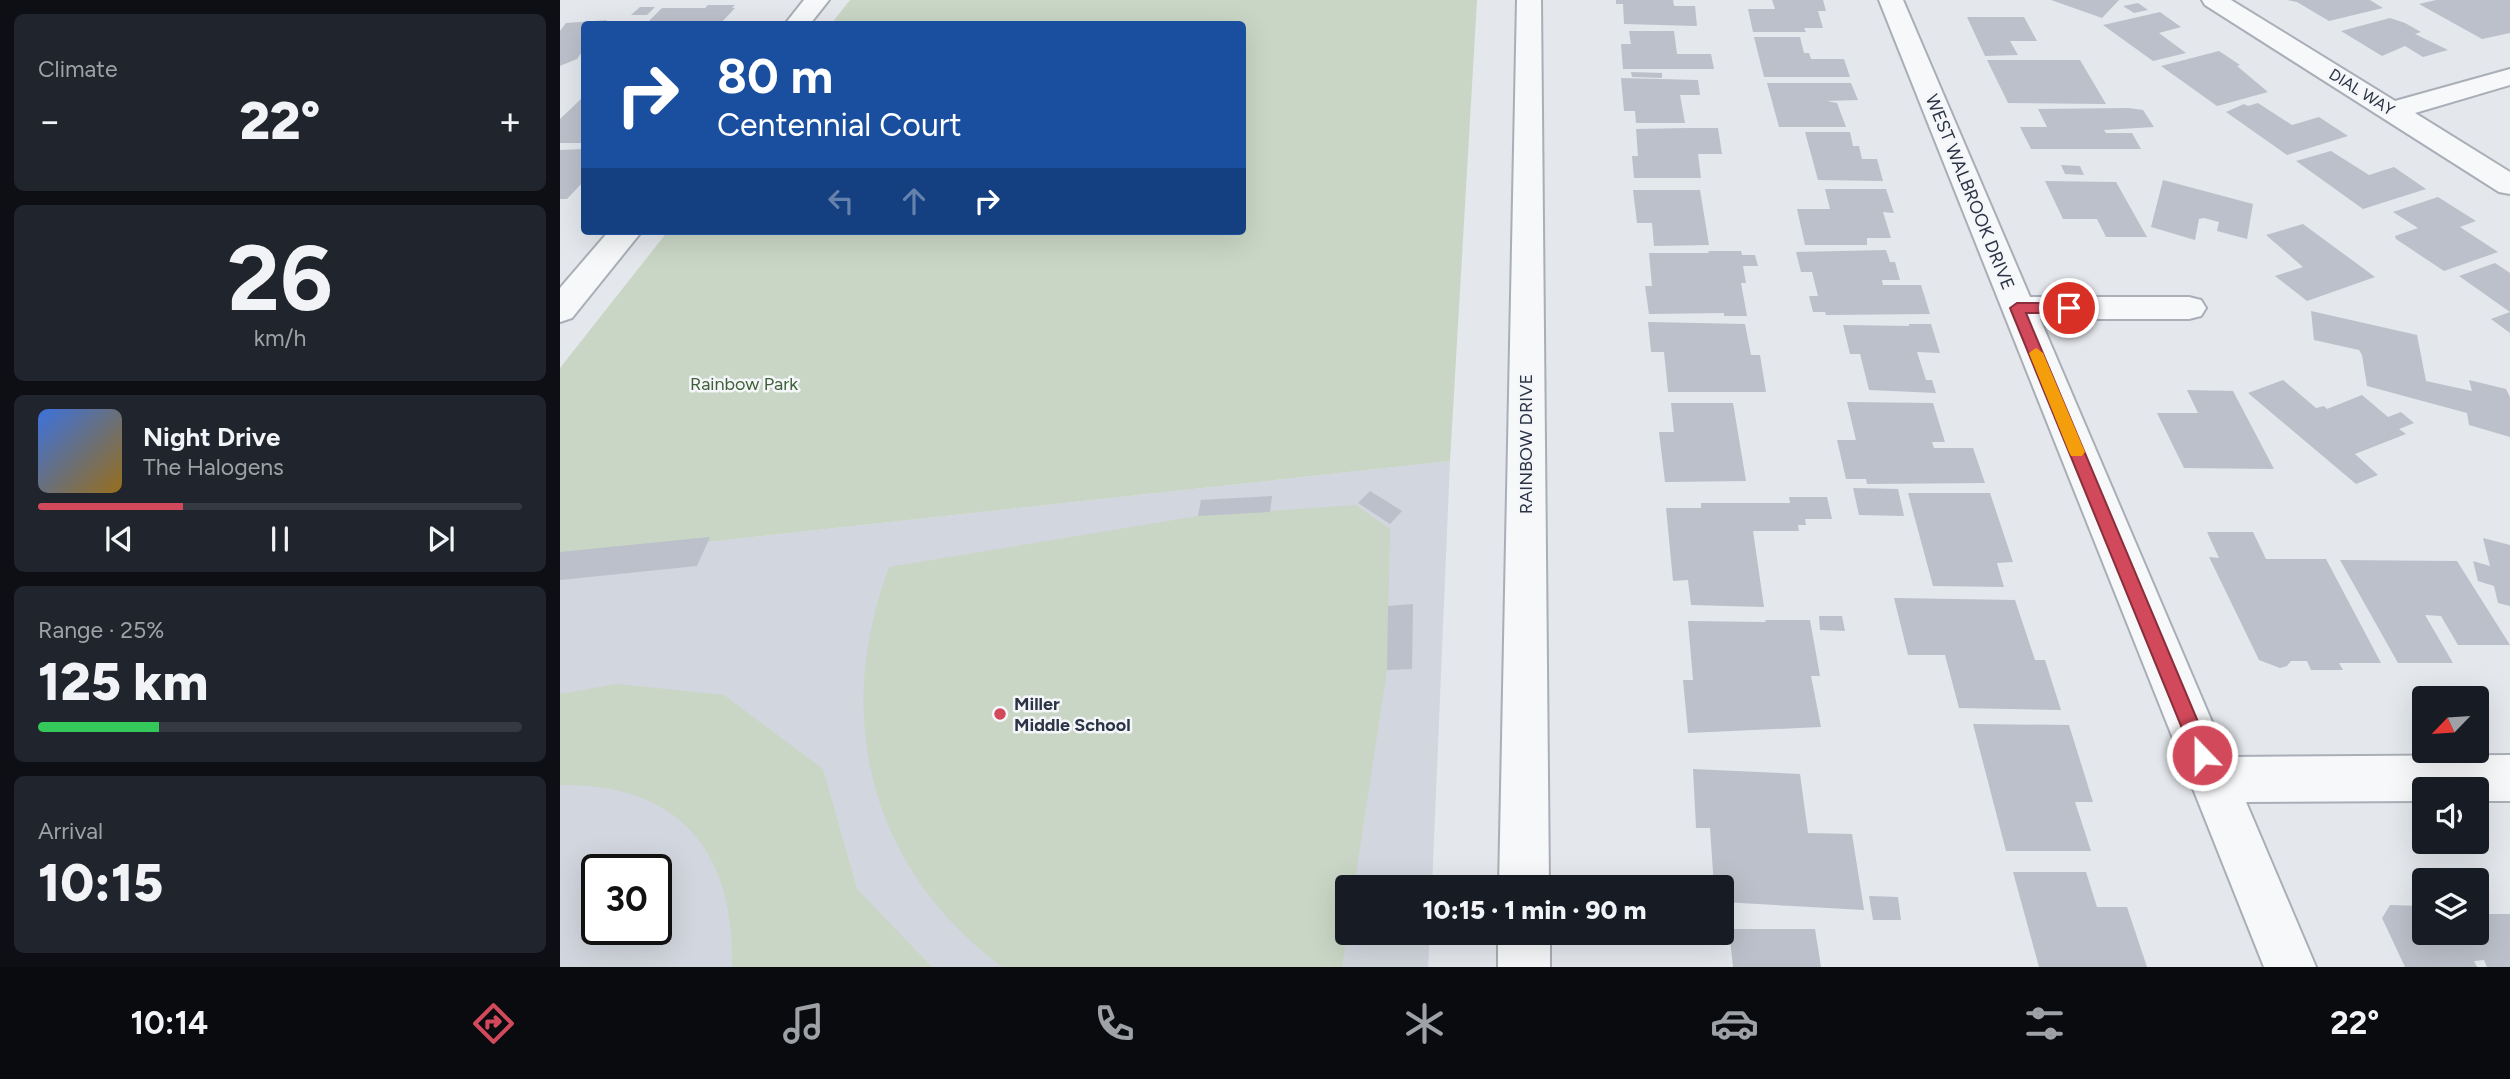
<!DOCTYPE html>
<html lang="en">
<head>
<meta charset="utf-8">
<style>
  :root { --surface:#171b24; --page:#20242c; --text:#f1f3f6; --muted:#9ea1a6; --line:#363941; --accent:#d1495b }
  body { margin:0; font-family:Figtree,sans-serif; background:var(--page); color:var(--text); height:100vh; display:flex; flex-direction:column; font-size:26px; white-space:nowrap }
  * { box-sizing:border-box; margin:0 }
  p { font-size:23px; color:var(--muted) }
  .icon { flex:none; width:38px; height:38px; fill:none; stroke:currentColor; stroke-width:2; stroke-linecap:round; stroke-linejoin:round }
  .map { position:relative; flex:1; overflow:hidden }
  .side { display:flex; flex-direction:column; gap:14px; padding:14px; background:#0d0f14; width:560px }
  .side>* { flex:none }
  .hud { position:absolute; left:21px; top:21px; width:665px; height:214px; border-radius:7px; box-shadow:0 7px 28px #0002; background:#1a4fa0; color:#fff; overflow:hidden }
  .needle { width:46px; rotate:245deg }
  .controls { position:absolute; left:1852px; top:686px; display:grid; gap:14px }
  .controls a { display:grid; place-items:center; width:77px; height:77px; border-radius:7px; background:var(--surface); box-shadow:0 7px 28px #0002; font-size:35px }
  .speed { position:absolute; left:21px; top:854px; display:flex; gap:14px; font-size:35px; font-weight:700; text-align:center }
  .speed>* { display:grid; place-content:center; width:91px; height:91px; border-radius:50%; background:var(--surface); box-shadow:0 7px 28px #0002; line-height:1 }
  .speed .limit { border:4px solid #111; border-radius:10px; background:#fff; color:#111 }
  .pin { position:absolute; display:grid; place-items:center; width:60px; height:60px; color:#fff; margin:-30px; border:4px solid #fff; border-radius:50%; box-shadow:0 2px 7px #0007 }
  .me { position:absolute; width:77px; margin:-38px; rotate:338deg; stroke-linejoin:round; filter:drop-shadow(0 0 5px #0008) }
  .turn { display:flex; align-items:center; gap:24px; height:147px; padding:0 21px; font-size:32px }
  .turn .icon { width:91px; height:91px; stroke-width:2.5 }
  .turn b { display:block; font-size:49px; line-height:60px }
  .lanes { display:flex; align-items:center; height:66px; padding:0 21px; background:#0003; justify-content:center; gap:35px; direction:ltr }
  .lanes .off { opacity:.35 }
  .big { font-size:52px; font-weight:800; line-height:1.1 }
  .side .card { flex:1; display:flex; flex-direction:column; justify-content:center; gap:10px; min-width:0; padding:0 24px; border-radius:10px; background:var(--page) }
  .side .dial { align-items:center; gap:0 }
  .dial b { font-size:91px; line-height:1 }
  .song { display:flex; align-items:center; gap:21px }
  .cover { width:84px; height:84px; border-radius:10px; background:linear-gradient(135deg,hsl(220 70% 55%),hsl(40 70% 35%)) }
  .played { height:7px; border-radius:4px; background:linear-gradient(90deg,var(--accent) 30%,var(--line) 30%) }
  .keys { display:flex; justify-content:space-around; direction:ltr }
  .heat { display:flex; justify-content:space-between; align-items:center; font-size:38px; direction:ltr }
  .charge { height:10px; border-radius:5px; background:linear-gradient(90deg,#34c759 25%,var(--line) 0) }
  .trip { position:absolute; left:775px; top:875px; width:399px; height:70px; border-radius:7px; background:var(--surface); box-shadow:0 7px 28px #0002; font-weight:800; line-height:70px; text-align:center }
  .tabs { display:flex; height:112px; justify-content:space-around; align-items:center; background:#090b0e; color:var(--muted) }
  .tabs .icon { width:49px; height:49px }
  .tabs .on { color:var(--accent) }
  .tabs b { font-size:32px; color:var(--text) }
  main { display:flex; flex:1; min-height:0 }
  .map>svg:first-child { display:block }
</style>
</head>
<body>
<main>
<section class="side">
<div class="card"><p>Climate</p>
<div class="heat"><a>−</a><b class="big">22°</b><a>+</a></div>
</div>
<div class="card dial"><b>26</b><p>km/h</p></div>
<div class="card">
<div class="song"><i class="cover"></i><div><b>Night Drive</b><p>The Halogens</p></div></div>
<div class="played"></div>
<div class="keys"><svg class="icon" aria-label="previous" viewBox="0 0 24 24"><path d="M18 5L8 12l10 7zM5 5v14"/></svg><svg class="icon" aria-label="pause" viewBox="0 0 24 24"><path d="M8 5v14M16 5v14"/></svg><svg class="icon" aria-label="next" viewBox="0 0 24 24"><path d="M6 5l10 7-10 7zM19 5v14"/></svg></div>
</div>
<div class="card"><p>Range · 25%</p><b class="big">125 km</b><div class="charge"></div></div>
<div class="card"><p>Arrival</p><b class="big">10:15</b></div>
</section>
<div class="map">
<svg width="1950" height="967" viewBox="0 0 1950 967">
  <rect width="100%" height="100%" fill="#e4e7ec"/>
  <path fill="#d2d6de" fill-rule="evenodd" d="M890 461 872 887H788V933H870L868 967H0V558ZM37 870H96V929H37Z"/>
  <g fill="#c9d6c5">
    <path d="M290 0H917L890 461 0 558V368L108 231H682V24H271Z"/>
    <path d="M796 505 830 529 827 670 794 887H788L787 933 782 967H442C311 869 272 719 329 567L638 516Z"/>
    <path d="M57 684 164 695 263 769 297 889 372 967H172C175 852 120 783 0 785V694Z"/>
  </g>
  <g fill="#bbc0ca">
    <path d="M1056 0H1113L1114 6H1135L1137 26 1064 24 1063 4H1056Z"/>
    <path d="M1212 0H1263L1266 11H1258L1263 28H1244L1246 32H1193L1188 9H1215Z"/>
    <path d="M1491 0H1559L1542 18Z"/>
    <path d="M1727 0H1810L1823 8 1769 21 1737 2Z"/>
    <path d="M1876 0H1950V33L1922 39 1859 4Z"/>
    <path d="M1578 3 1588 10 1574 13 1563 6Z"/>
    <path d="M148 5H175L172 8H175L160 24H86L102 8H145Z"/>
    <path d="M80 7H95L87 15H71Z"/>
    <path d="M1600 12 1621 27 1599 33 1626 53 1593 61 1543 25Z"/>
    <path d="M1407 17H1464L1477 41H1450L1458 55 1425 56Z"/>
    <path d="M1830 18 1845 23 1861 32 1855 34 1888 50 1863 57 1845 46 1822 56 1781 31Z"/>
    <path d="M47 20 44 24H24V49L17 59 0 66V31L6 23Z"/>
    <path d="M1069 31H1114L1117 54H1151L1154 69H1063L1061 44H1071Z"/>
    <path d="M1194 37H1240L1244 53H1249L1251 59H1284L1290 77H1204Z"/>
    <path d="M1659 51 1680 65 1677 66 1708 92 1657 106 1601 66Z"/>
    <path d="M1427 60H1520L1546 104 1448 103Z"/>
    <path d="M1071 72 1102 73V78L1072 77Z"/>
    <path d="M1061 78 1138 80 1140 95H1120L1125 123H1076L1075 111H1064Z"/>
    <path d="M1207 83H1291L1298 100 1267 101 1277 103 1286 127H1219Z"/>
    <path d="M22 98H24V143H0V119Z"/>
    <path d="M1698 103 1732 125 1759 117 1788 136 1727 155 1666 112 1684 104 1688 106Z"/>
    <path d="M1568 108 1583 110 1594 127 1544 130 1546 133H1572L1581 149H1471L1460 127H1487L1478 109Z"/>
    <path d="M1128 128H1158L1162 154H1138L1141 178H1074L1072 156H1078L1076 129Z"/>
    <path d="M1245 132H1290L1293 146H1299L1302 159H1317L1323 181 1258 180Z"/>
    <path d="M24 149V181L7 199H0V150Z"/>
    <path d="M1771 151 1809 175 1834 167 1866 189 1803 209 1736 161Z"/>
    <path d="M1501 165 1520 166 1524 175 1505 174Z"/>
    <path d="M1603 180 1693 204 1687 239 1657 231 1659 222 1644 218 1639 219 1635 240 1591 227Z"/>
    <path d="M1485 181 1556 182 1587 237H1546L1537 219H1503Z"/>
    <path d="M1265 189H1326L1334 213 1323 212 1331 238H1307V245H1245L1237 209H1270Z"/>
    <path d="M1073 190H1140L1149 245 1094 246 1092 223H1077Z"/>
    <path d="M1878 197 1916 221 1900 227 1938 252 1884 271 1836 239 1835 236 1858 228 1833 212Z"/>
    <path d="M1743 224 1815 277 1747 301 1715 276 1743 267 1706 235Z"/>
    <path d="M1326 250 1330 262H1335L1340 280H1322L1323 285H1361L1370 314 1266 315 1265 312H1253L1249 296H1258L1252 272H1241L1236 252Z"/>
    <path d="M1148 251H1181L1182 255H1195L1198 266H1183L1186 283H1181L1187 316H1164V313L1089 314 1085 286H1092L1089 253H1149Z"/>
    <path d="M1935 263 1950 273V312L1899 276Z"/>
    <path d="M1751 311 1857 335 1866 381 1912 391 1909 380 1946 389 1950 397V437L1909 425 1907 413 1807 386 1802 355 1799 350 1754 340Z"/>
    <path d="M1950 312V333L1931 319Z"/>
    <path d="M1088 322 1185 324 1191 355H1200L1206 392H1108L1104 352H1091Z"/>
    <path d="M1349 324H1371L1380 353 1357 352 1366 380H1372L1376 393 1309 390 1300 354H1290L1283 325 1349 326Z"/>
    <path d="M1723 380 1756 408 1764 406 1767 409 1802 395 1828 417 1841 412 1854 423 1839 429 1846 434 1795 454 1818 475 1796 484 1688 393Z"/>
    <path d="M1627 390 1673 391 1714 469 1624 468 1597 413H1638Z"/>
    <path d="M1287 402 1373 403 1385 442H1372L1374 448H1413L1425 483 1307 484 1306 479H1286L1277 440H1296Z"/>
    <path d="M1111 403H1173L1186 481 1105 482 1099 432H1114Z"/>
    <path d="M1293 488 1338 489 1344 516 1299 515Z"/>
    <path d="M810 491 842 511 830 524 798 503Z"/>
    <path d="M1348 493H1430L1453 562 1437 563 1444 587 1373 586Z"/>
    <path d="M712 496 710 512 638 516 641 500Z"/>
    <path d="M1229 497H1267L1272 519H1245L1246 525H1238L1239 531H1193L1204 607 1131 605 1128 580 1113 581 1106 508H1141V503H1230Z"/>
    <path d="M1647 532H1693L1706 559H1766L1821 663H1779L1783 670H1751L1747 661H1731L1727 666 1720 668 1699 660 1649 557 1659 558Z"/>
    <path d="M150 537 137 566 0 580V552Z"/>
    <path d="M1923 538 1950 545V606L1938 603 1934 586 1918 581 1913 561 1930 566Z"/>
    <path d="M1780 560 1897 561 1950 645H1898L1881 616 1865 615 1893 663H1838Z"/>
    <path d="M1334 598 1455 600 1475 660H1485L1501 710 1399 708 1385 655H1348Z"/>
    <path d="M853 604 852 669 827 670 828 606Z"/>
    <path d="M1259 616H1282L1285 631 1260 630Z"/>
    <path d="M1205 620H1250L1260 676H1251L1261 727 1128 733 1123 680H1133L1128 621 1206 622Z"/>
    <path d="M1413 724 1509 725 1533 802H1515L1531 851H1446Z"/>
    <path d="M1133 769 1240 774 1248 833 1292 834 1304 910 1162 902V887H1154L1150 828H1136Z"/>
    <path d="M1453 872H1526L1537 907H1567L1587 967H1479Z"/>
    <path d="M1309 896 1338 897 1341 920H1313Z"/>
    <path d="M1830 905 1860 906 1864 909V933H1916V914H1950V967H1927L1924 960 1914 961 1917 967H1845L1822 918Z"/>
    <path d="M1169 929H1255L1261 967H1173Z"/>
  </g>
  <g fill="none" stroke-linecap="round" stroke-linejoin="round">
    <g stroke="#a9aeb7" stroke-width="4">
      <g id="minor">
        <path d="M244 0H269L250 24H225Z"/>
        <path d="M957 0H981L989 887H939Z"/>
        <path d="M1319 0H1343L1470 297H1629L1641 300 1646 308 1641 316 1629 319H1480L1667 757 1950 755V801H1916V789H1864V801L1686 802 1756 967H1704Z"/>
        <path d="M1642 0H1671L1835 101 1950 69V85L1855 113 1950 172V194L1939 192 1645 5Z"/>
        <path d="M49 231H82L12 318 0 322V288Z"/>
        <rect x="938" y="933" width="52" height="34"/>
      </g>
    </g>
    <use href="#minor" fill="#f7f8fa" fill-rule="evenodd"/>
  </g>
  <path fill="#d1495b" stroke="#882f3b" stroke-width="2" d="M1457 303H1509L1516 308 1509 313H1466L1652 755 1649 761 1642 764 1635 761 1633 755 1450 308Z"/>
  <path fill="#f59e0b" d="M1476 348 1483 353 1525 452 1522 456H1511L1509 452 1469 353Z"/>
  <circle fill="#d1495b" stroke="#f4f6f9" stroke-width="2.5" cx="440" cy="714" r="7"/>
  <g text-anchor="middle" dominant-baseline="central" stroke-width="5" stroke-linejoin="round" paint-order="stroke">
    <g font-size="16" fill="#2b3445" stroke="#f4f6f9">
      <text transform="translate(1802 92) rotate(32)">DIAL WAY</text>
    </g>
    <g font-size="18" fill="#2b3445" stroke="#f4f6f9">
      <text transform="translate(1410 192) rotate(68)">WEST WALBROOK DRIVE</text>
      <text transform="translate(966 444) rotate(-90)">RAINBOW DRIVE</text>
    </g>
    <g font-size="18" fill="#3f6138" stroke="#f4f6f9">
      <text x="184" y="384">Rainbow Park</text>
    </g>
    <g font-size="18" font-weight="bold" fill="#2b3445" stroke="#f4f6f9" text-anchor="start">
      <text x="454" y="704">Miller<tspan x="454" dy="21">Middle School</tspan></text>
    </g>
  </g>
</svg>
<div class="controls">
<a><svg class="needle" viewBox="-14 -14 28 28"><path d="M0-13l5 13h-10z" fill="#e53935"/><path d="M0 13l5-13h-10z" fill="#9ea1a6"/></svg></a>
<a><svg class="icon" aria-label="sound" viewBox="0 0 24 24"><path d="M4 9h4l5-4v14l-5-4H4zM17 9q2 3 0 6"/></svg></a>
<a><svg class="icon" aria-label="layers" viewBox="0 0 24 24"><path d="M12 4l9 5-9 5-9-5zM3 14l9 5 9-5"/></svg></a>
</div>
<div class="speed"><div class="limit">30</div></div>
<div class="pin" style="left:1509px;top:308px;background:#d93025"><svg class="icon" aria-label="arrive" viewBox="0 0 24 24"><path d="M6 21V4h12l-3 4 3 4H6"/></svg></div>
<svg class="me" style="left:1642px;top:755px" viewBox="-20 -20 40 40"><circle r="17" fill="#d1495b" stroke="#fff" stroke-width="3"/><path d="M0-11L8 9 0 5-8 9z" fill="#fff"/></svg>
<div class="trip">10:15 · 1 min · 90 m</div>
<div class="hud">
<div class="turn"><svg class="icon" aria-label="right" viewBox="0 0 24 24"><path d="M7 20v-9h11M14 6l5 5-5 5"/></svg><div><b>80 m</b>Centennial Court</div></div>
<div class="lanes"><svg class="icon off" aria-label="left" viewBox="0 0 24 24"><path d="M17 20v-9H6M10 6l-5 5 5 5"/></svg><svg class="icon off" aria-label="ahead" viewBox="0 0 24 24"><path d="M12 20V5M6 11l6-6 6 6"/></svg><svg class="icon" aria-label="right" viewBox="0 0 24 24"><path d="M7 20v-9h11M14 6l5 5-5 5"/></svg></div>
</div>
</div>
</main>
<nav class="tabs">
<b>10:14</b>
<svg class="icon on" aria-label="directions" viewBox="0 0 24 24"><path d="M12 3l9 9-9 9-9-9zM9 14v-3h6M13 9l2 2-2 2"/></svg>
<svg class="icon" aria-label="music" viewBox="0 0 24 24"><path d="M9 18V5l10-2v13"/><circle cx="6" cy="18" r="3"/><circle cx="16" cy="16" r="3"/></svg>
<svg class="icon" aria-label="phone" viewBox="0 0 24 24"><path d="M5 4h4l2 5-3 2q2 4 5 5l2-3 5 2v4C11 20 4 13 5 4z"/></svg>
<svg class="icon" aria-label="climate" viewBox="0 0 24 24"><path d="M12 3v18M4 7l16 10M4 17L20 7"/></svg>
<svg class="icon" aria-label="car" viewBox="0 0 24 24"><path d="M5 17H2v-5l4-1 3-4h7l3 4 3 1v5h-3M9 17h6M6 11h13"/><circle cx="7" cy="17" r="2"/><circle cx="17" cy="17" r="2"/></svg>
<svg class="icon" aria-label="filters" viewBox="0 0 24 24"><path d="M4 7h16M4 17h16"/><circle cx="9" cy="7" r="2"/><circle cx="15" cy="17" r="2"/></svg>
<b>22°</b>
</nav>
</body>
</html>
